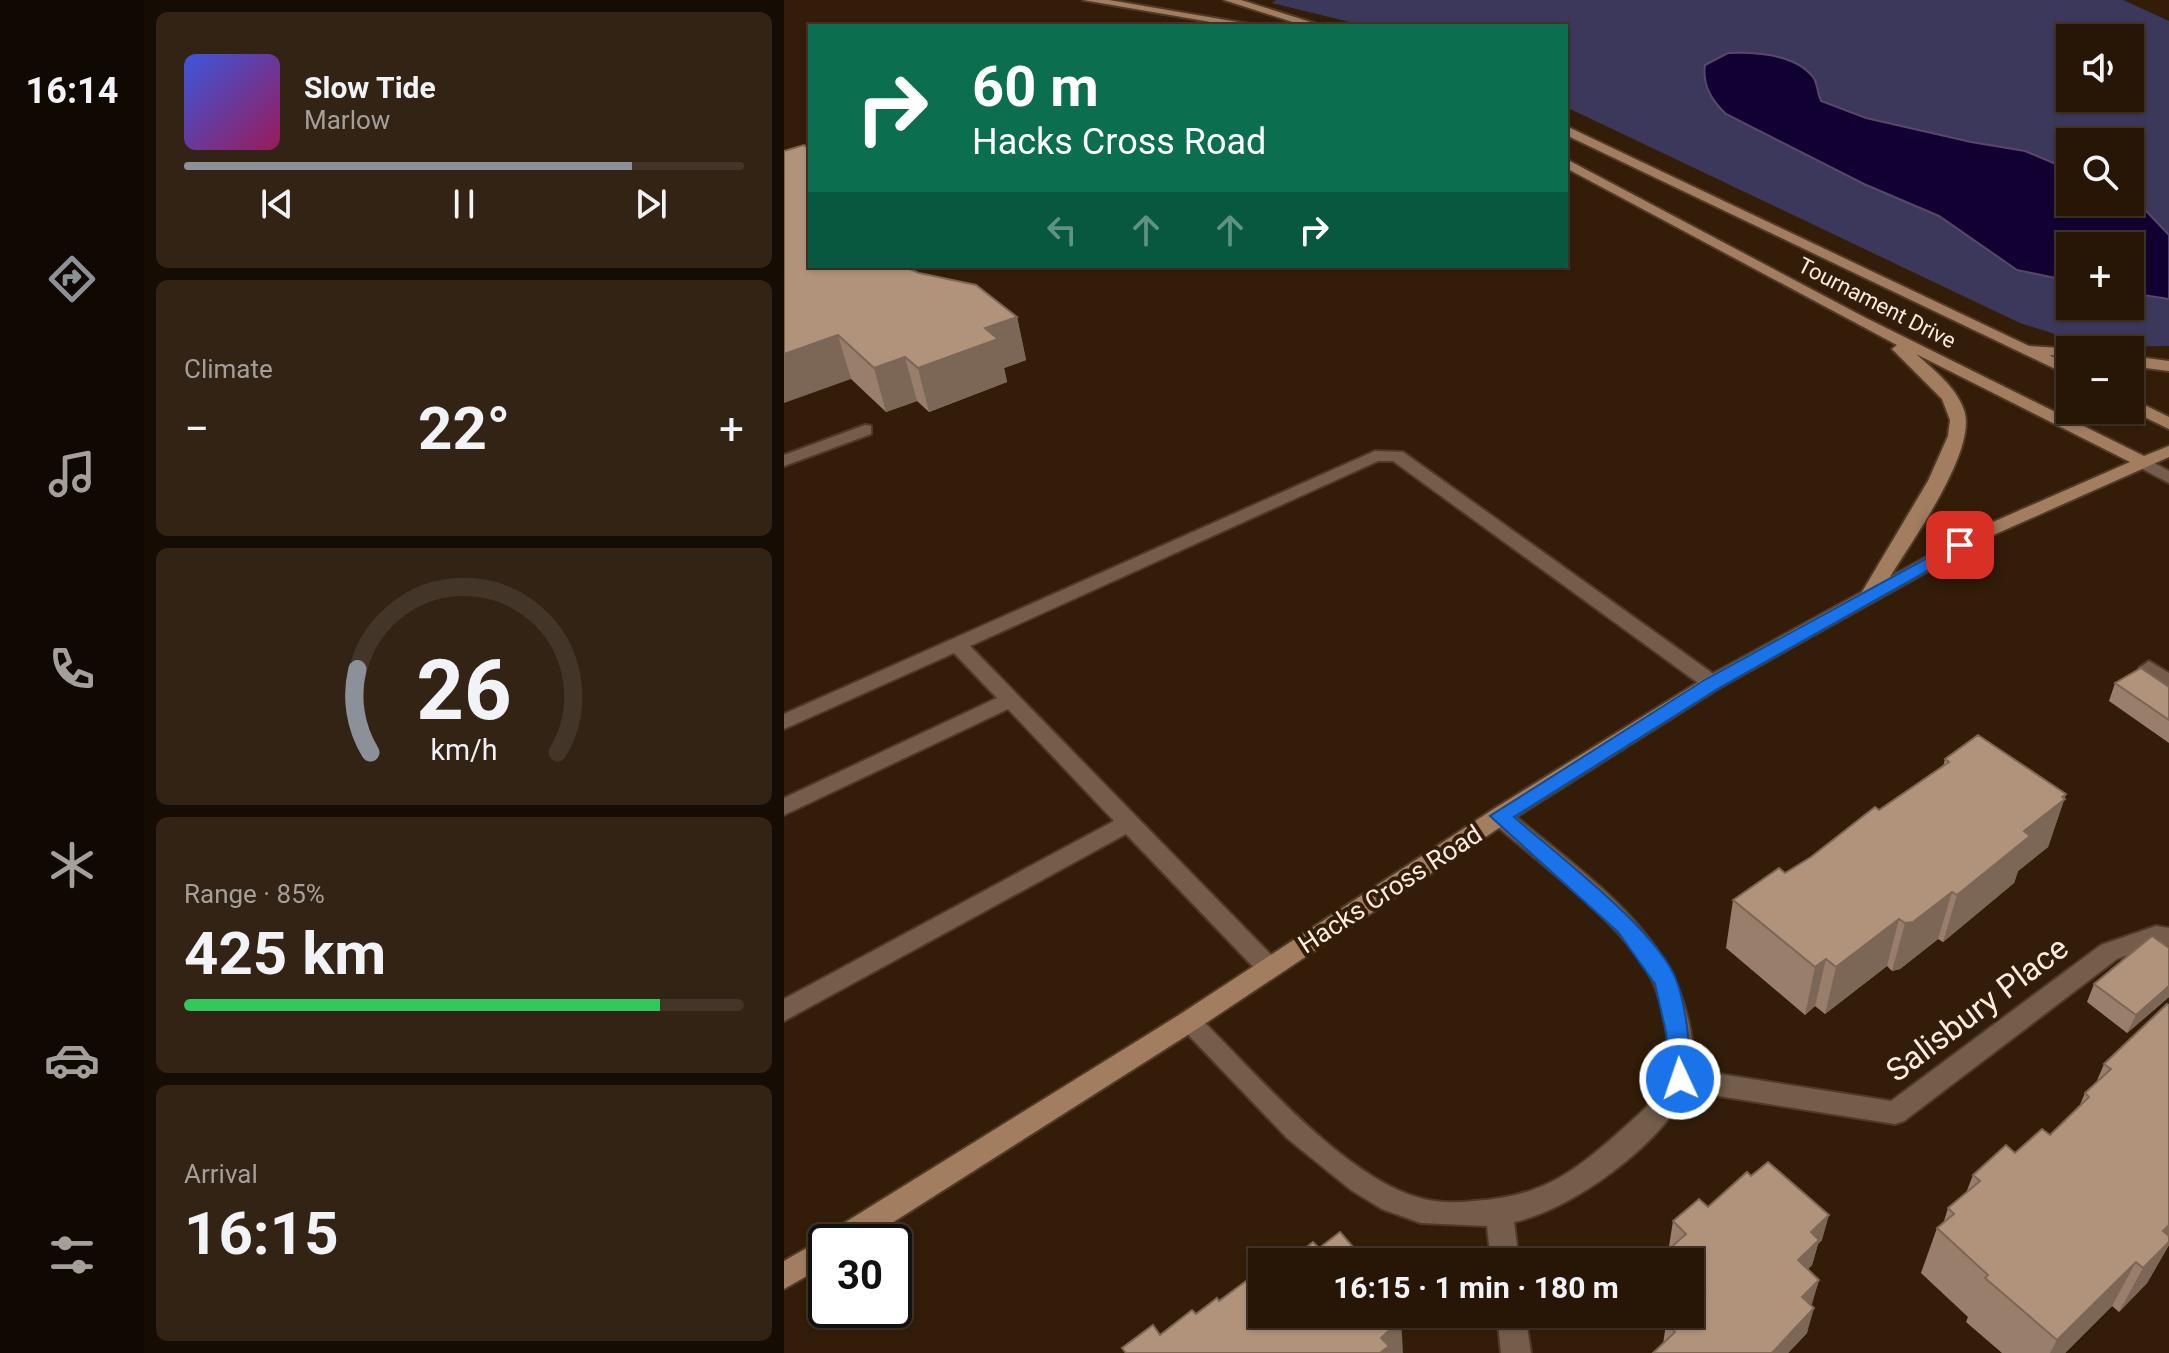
<!DOCTYPE html>
<html lang="en">
<head>
<meta charset="utf-8">
<style>
  :root { --surface:#271606; --page:#332314; --text:#f1f3f6; --muted:#a49f9b; --line:#433528; --accent:#8c9099 }
  body { margin:0; font-family:Roboto,sans-serif; background:var(--page); color:var(--text); height:100vh; display:flex; flex-direction:column; font-size:30px; white-space:nowrap }
  * { box-sizing:border-box; margin:0 }
  p { font-size:26px; color:var(--muted) }
  .icon { flex:none; width:44px; height:44px; fill:none; stroke:currentColor; stroke-width:2; stroke-linecap:round; stroke-linejoin:round }
  .map { position:relative; flex:1; overflow:hidden }
  .side { display:flex; flex-direction:column; gap:12px; padding:12px; background:#150c03; width:640px }
  .side>* { flex:none }
  .hud { position:absolute; left:24px; top:24px; width:760px; height:244px; border-radius:0px; box-shadow:0 2px 6px #0004,0 0 0 2px var(--line); background:#0b6e4f; color:#fff; overflow:hidden }
  .tools { position:absolute; left:1272px; top:24px; display:grid; gap:16px }
  .tools a { display:grid; place-items:center; width:88px; height:88px; border-radius:0px; background:var(--surface); box-shadow:0 2px 6px #0004,0 0 0 2px var(--line); font-size:40px }
  .speed { position:absolute; left:24px; top:1224px; display:flex; gap:16px; font-size:40px; font-weight:700; text-align:center }
  .speed>* { display:grid; place-content:center; width:104px; height:104px; border-radius:50%; background:var(--surface); box-shadow:0 2px 6px #0004,0 0 0 2px var(--line); line-height:1 }
  .speed .limit { border:4px solid #111; border-radius:12px; background:#fff; color:#111 }
  .pin { position:absolute; display:grid; place-items:center; width:68px; height:68px; color:#fff; margin:-34px; border-radius:16px; box-shadow:0 4px 12px #0006 }
  .me { position:absolute; width:88px; margin:-44px; rotate:357deg; stroke-linejoin:round; filter:drop-shadow(0 0 6px #0008) }
  .turn { display:flex; align-items:center; gap:28px; height:168px; padding:0 32px; font-size:36px }
  .turn .icon { width:104px; height:104px; stroke-width:2.5 }
  .turn b { display:block; font-size:56px; line-height:68px }
  .lanes { display:flex; align-items:center; height:76px; padding:0 32px; background:#0003; justify-content:center; gap:40px; direction:ltr }
  .lanes .off { opacity:.35 }
  .big { font-size:60px; font-weight:700; line-height:1.1 }
  .side .card { flex:1; display:flex; flex-direction:column; justify-content:center; gap:12px; min-width:0; padding:0 28px; border-radius:12px; background:var(--page) }
  .side .dial { align-items:center; gap:0 }
  .dial svg { height:208px; overflow:visible; fill:none; stroke:var(--line); stroke-width:7; stroke-linecap:round; text-anchor:middle }
  .dial text { fill:var(--text); stroke:none }
  .song { display:flex; align-items:center; gap:24px }
  .cover { width:96px; height:96px; border-radius:12px; background:linear-gradient(135deg,hsl(230 70% 55%),hsl(330 70% 35%)) }
  .played { height:8px; border-radius:4px; background:linear-gradient(90deg,var(--accent) 80%,var(--line) 80%) }
  .keys { display:flex; justify-content:space-around; direction:ltr }
  .heat { display:flex; justify-content:space-between; align-items:center; font-size:44px; direction:ltr }
  .charge { height:12px; border-radius:6px; background:linear-gradient(90deg,#34c759 85%,var(--line) 0) }
  .trip { position:absolute; left:464px; top:1248px; width:456px; height:80px; border-radius:0px; background:var(--surface); box-shadow:0 2px 6px #0004,0 0 0 2px var(--line); font-weight:700; line-height:80px; text-align:center }
  main { display:flex; flex:1; min-height:0 }
  .dock { display:flex; flex-direction:column; width:144px; justify-content:space-around; align-items:center; background:#100902; color:var(--muted) }
  .dock .icon { width:56px; height:56px }
  .dock .on { color:var(--accent) }
  .dock b { font-size:36px; color:var(--text) }
  .map>svg:first-child { display:block }
</style>
</head>
<body>
<main>
<nav class="dock">
<b>16:14</b>
<svg class="icon on" aria-label="directions" viewBox="0 0 24 24"><path d="M12 3l9 9-9 9-9-9zM9 14v-3h6M13 9l2 2-2 2"/></svg>
<svg class="icon" aria-label="music" viewBox="0 0 24 24"><path d="M9 18V5l10-2v13"/><circle cx="6" cy="18" r="3"/><circle cx="16" cy="16" r="3"/></svg>
<svg class="icon" aria-label="phone" viewBox="0 0 24 24"><path d="M5 4h4l2 5-3 2q2 4 5 5l2-3 5 2v4C11 20 4 13 5 4z"/></svg>
<svg class="icon" aria-label="climate" viewBox="0 0 24 24"><path d="M12 3v18M4 7l16 10M4 17L20 7"/></svg>
<svg class="icon" aria-label="car" viewBox="0 0 24 24"><path d="M5 17H2v-5l4-1 3-4h7l3 4 3 1v5h-3M9 17h6M6 11h13"/><circle cx="7" cy="17" r="2"/><circle cx="17" cy="17" r="2"/></svg>
<svg class="icon" aria-label="filters" viewBox="0 0 24 24"><path d="M4 7h16M4 17h16"/><circle cx="9" cy="7" r="2"/><circle cx="15" cy="17" r="2"/></svg>
</nav>
<section class="side">
<div class="card">
<div class="song"><i class="cover"></i><div><b>Slow Tide</b><p>Marlow</p></div></div>
<div class="played"></div>
<div class="keys"><svg class="icon" aria-label="previous" viewBox="0 0 24 24"><path d="M18 5L8 12l10 7zM5 5v14"/></svg><svg class="icon" aria-label="pause" viewBox="0 0 24 24"><path d="M8 5v14M16 5v14"/></svg><svg class="icon" aria-label="next" viewBox="0 0 24 24"><path d="M6 5l10 7-10 7zM19 5v14"/></svg></div>
</div>
<div class="card"><p>Climate</p>
<div class="heat"><a>−</a><b class="big">22°</b><a>+</a></div>
</div>
<div class="card dial"><svg viewBox="0 0 100 80">
<path d="M14 69A42 42 0 1 1 86 69"/>
<path d="M14 69A42 42 0 0 1 9 37" stroke="#8c9099"/>
<text x="50" y="56" font-size="32" font-weight="700">26</text>
<text x="50" y="72" font-size="11">km/h</text>
</svg></div>
<div class="card"><p>Range · 85%</p><b class="big">425 km</b><div class="charge"></div></div>
<div class="card"><p>Arrival</p><b class="big">16:15</b></div>
</section>
<div class="map">
<svg width="1385" height="1353" viewBox="0 0 1385 1353">
  <rect width="100%" height="100%" fill="#341d08"/>
  <path fill="#3c385c" fill-rule="evenodd" d="M492 0H1339L1385 21V346L1312 347 1236 323 782 107V26H582L488 3ZM1286 38H1346V98H1286ZM1286 142H1346V202H1286ZM1286 246H1346V306H1286Z"/>
  <path fill="#110133" stroke="#584767" stroke-width="2" d="M944 53C970 52 1011 54 1029 77 1034 84 1033 93 1037 101L1082 118 1187 142 1241 151 1286 170V202H1346V194L1385 235V299L1346 293V246H1286V281L1233 270 1155 216 1080 184 942 114C928 101 918 84 921 65Z"/>
  <g fill="none" stroke-linecap="round" stroke-linejoin="round">
    <g stroke="#503a26" stroke-width="4">
      <g id="lane">
        <path d="M81 425 87 426V434L0 466V455Z"/>
        <path d="M591 451 619 452 935 678 938 683 935 688H921L609 461H594L186 646 493 961 497 968 493 975 485 978 477 975 342 834 0 1021V999L330 821 224 709 0 815V798L213 698 170 653 0 729V714Z"/>
        <path d="M1365 661 1385 673V690L1378 688 1355 668Z"/>
      </g>
    </g>
    <g stroke="#503a26" stroke-width="4">
      <g id="street">
        <path d="M1359 457 1385 471V483L1353 466 1350 462Z"/>
        <path d="M716 808 724 810C811 884 910 943 910 1070L1107 1101 1317 945 1372 926 1385 928V946L1373 944 1333 959 1120 1121 1111 1124 903 1091C876 1145 788 1210 730 1222L735 1262H707L703 1226 637 1223 598 1209 567 1190 504 1139 392 1022 395 1015 404 1012 413 1015C470 1071 559 1177 636 1198 653 1203 673 1203 690 1201 760 1197 793 1170 843 1125 856 1113 877 1096 883 1079 890 1058 879 1005 870 984 846 928 755 863 708 822L705 816 708 810Z"/>
        <path d="M713 1314H741L747 1353H717Z"/>
      </g>
    </g>
    <g stroke="#503a26" stroke-width="4">
      <g id="secondary">
        <path d="M299 0H325L477 26H450Z"/>
        <path d="M440 0H457L539 26H521Z"/>
        <path d="M782 126 1245 346 1292 349 1286 350V357L1265 355 1286 365V376L782 135Z"/>
        <path d="M782 159 1080 317 1360 456 1385 446V457L1205 537 935 688 724 822 413 1029 78 1242H42V1265L0 1289V1261L42 1237 44 1233 395 1015 708 810 921 678 1078 592 1144 481 1164 436 1166 420 1158 399 1108 349 1113 345 782 168ZM1132 354 1346 462 1193 529 1106 577C1127 542 1194 450 1180 410 1172 387 1150 370 1132 354Z"/>
        <path d="M1346 356 1385 361V371L1346 366Z"/>
        <path d="M1346 398 1385 417V429L1346 410Z"/>
      </g>
    </g>
    <use href="#lane" fill="#745d4a" fill-rule="evenodd"/>
    <use href="#street" fill="#745d4a" fill-rule="evenodd"/>
    <use href="#secondary" fill="#a27d5f" fill-rule="evenodd"/>
  </g>
  <g fill="#987e6b">
    <path d="M26 266 233 317 242 360 220 368 223 382 145 412 133 401 102 412 67 379Z"/>
    <path d="M1331 683 1385 687V743L1325 701Z"/>
    <path d="M1161 759 1282 794 1264 847 1234 871 1230 883 1159 942 1154 939 1116 969 1108 971 1103 966 1041 1014 1031 1006 1021 1015 942 948 949 900 1001 873 1027 857 1159 767Z"/>
    <path d="M1385 948V997L1343 1033 1303 1002 1310 984Z"/>
    <path d="M1385 1005V1245L1363 1283 1335 1312 1328 1306 1281 1353H1218L1182 1322 1184 1317 1137 1273 1153 1228 1159 1224 1164 1208 1182 1193 1189 1175 1266 1135 1295 1107 1301 1093 1312 1083 1320 1064Z"/>
    <path d="M924 1207 1038 1240 1034 1244 1028 1265 1024 1269 1035 1280 1027 1305 1023 1333 1004 1353H869L879 1344 882 1324 906 1314V1262H881L882 1252 887 1248 885 1246 889 1221Z"/>
  </g>
  <g fill="#7c6757">
    <path d="M233 317 242 360 220 368 223 382 145 412 134 368 201 328Z"/>
    <path d="M54 335 67 379 0 403V354Z"/>
    <path d="M121 357 133 401 102 412 90 368Z"/>
    <path d="M1282 794 1264 847 1234 871 1230 883 1159 942 1173 895 1240 831Z"/>
    <path d="M1168 892 1154 939 1116 969 1108 971 1121 923Z"/>
    <path d="M1115 919 1103 966 1041 1014 1052 967Z"/>
    <path d="M1042 959 1031 1006 1021 1015 1031 967Z"/>
    <path d="M1385 986V997L1343 1033 1352 1015Z"/>
    <path d="M1045 1215 1038 1240 1034 1244 1028 1265 1007 1285 1014 1260 1027 1232Z"/>
    <path d="M1385 1225V1245L1363 1283 1335 1312 1379 1231Z"/>
    <path d="M1352 1262 1328 1306 1281 1353H1266L1273 1340Z"/>
    <path d="M1035 1280 1028 1304 1011 1321 1018 1297Z"/>
    <path d="M1030 1308 1023 1333 1004 1353H988Z"/>
    <path d="M617 1319 619 1353H596L597 1338Z"/>
  </g>
  <g fill="#b1937c" stroke="#7c6757" stroke-width="2">
    <path d="M20 145 26 150V266H118L135 273 192 285 233 317 201 328 214 339 134 368 121 357 90 368 54 335 0 354V151Z"/>
    <path d="M1357 668 1385 687V720L1331 683Z"/>
    <path d="M1194 735 1282 794 1278 797 1281 799 1240 831 1246 836 1173 895 1168 892 1129 922 1121 923 1115 919 1052 967 1042 959 1031 967 949 900 995 868 1001 873 1027 857 1091 807 1095 810 1165 762 1161 759Z"/>
    <path d="M1368 936 1385 948V986L1352 1015 1310 984Z"/>
    <path d="M1383 1004 1385 1005V1225L1379 1231 1385 1236V1242L1359 1268 1352 1262 1273 1340 1201 1278 1204 1275 1153 1228 1170 1214 1164 1208 1196 1181 1189 1175 1222 1145 1231 1153 1258 1129 1266 1135 1305 1097 1301 1093 1327 1069 1320 1064Z"/>
    <path d="M984 1162 1045 1215 1027 1232 1035 1240 1014 1260 1035 1280 1018 1297 1030 1308 988 1353H869L891 1332 882 1324 893 1314H906V1302L921 1289 906 1275V1262H892L882 1252 902 1234 889 1221 915 1199 924 1207 963 1172 967 1176Z"/>
    <path d="M556 1232 582 1262H503L529 1242 535 1248Z"/>
    <path d="M477 1270 478 1271V1314H612L617 1319 597 1338 605 1346 596 1353H342L338 1348 369 1325 376 1335 408 1310 412 1314 433 1298 435 1301Z"/>
  </g>
  <path fill="#1a73e8" stroke="#114b97" stroke-width="2" d="M1176 540 1184 545 1182 549 935 688 730 817C772 854 876 932 893 982 904 1014 905 1047 907 1079L904 1086 896 1089 887 1086 882 1032 871 984 834 932 706 816 922 679Z"/>
  <g text-anchor="middle" dominant-baseline="central" stroke-width="8" stroke-linejoin="round" paint-order="stroke">
    <g font-size="22" fill="#fcebdf" stroke="#341d08">
      <text transform="translate(1093 303) rotate(27)">Tournament Drive</text>
    </g>
    <g font-size="26" fill="#fcebdf" stroke="#341d08">
      <text transform="translate(606 889) rotate(-33)">Hacks Cross Road</text>
    </g>
    <g font-size="32" fill="#fcebdf" stroke="#341d08">
      <text transform="translate(1193 1009) rotate(-37)">Salisbury Place</text>
    </g>
  </g>
</svg>
<div class="tools">
<a><svg class="icon" aria-label="sound" viewBox="0 0 24 24"><path d="M4 9h4l5-4v14l-5-4H4zM17 9q2 3 0 6"/></svg></a>
<a><svg class="icon" aria-label="search" viewBox="0 0 24 24"><circle cx="10" cy="10" r="6"/><path d="M15 15l6 6"/></svg></a>
<a>+</a>
<a>−</a>
</div>
<div class="speed"><div class="limit">30</div></div>
<div class="pin" style="left:1176px;top:545px;background:#d93025"><svg class="icon" aria-label="arrive" viewBox="0 0 24 24"><path d="M6 21V4h12l-3 4 3 4H6"/></svg></div>
<svg class="me" style="left:896px;top:1079px" viewBox="-20 -20 40 40"><circle r="17" fill="#1a73e8" stroke="#fff" stroke-width="3"/><path d="M0-11L8 9 0 5-8 9z" fill="#fff"/></svg>
<div class="trip">16:15 · 1 min · 180 m</div>
<div class="hud">
<div class="turn"><svg class="icon" aria-label="right" viewBox="0 0 24 24"><path d="M7 20v-9h11M14 6l5 5-5 5"/></svg><div><b>60 m</b>Hacks Cross Road</div></div>
<div class="lanes"><svg class="icon off" aria-label="left" viewBox="0 0 24 24"><path d="M17 20v-9H6M10 6l-5 5 5 5"/></svg><svg class="icon off" aria-label="ahead" viewBox="0 0 24 24"><path d="M12 20V5M6 11l6-6 6 6"/></svg><svg class="icon off" aria-label="ahead" viewBox="0 0 24 24"><path d="M12 20V5M6 11l6-6 6 6"/></svg><svg class="icon" aria-label="right" viewBox="0 0 24 24"><path d="M7 20v-9h11M14 6l5 5-5 5"/></svg></div>
</div>
</div>
</main>
</body>
</html>
